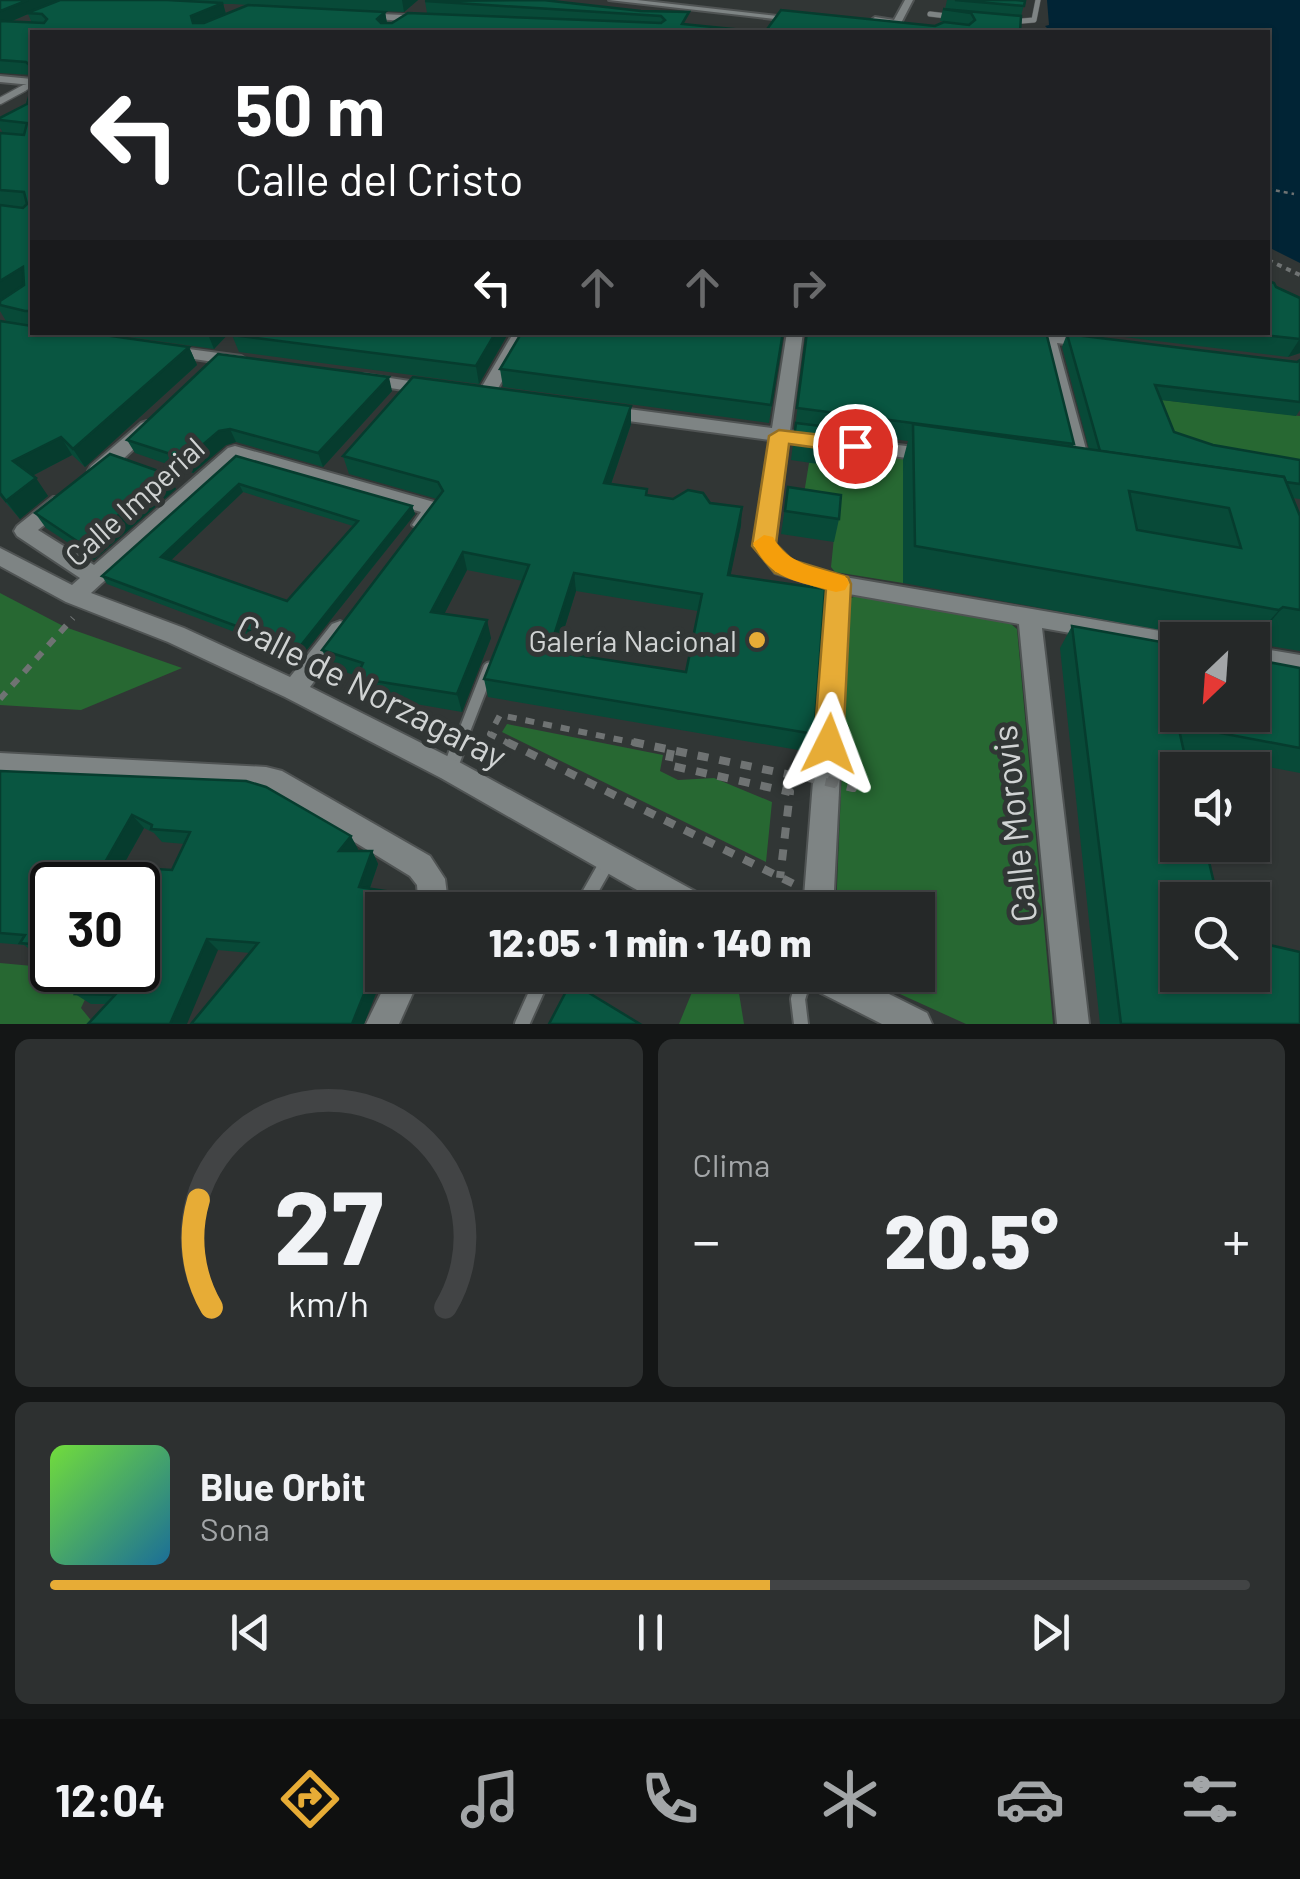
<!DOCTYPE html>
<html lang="es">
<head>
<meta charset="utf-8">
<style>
  :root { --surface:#252828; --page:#2d3030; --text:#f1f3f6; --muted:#a3a6a8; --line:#424445; --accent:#e7ac36 }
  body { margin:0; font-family:Barlow,sans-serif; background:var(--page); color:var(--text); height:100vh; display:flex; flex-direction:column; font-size:38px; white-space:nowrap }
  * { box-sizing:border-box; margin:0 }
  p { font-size:32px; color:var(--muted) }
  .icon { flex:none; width:55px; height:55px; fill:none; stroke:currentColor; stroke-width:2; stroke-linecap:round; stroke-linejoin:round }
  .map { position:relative; height:1024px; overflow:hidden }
  .drawer { display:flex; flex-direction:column; gap:15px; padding:15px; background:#141616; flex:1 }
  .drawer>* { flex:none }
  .banner { position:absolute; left:30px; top:30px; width:1240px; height:305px; border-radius:0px; box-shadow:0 2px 8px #0004,0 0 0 2px var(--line); background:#202124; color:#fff; overflow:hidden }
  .needle { width:65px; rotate:205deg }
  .fabs { position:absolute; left:1160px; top:622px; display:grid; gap:20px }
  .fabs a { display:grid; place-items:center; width:110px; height:110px; border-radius:0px; background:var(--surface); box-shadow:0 2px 8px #0004,0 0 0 2px var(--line); font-size:50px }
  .speed { position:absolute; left:30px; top:862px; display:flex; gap:20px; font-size:50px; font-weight:700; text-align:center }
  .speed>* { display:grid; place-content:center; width:130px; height:130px; border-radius:50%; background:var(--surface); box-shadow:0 2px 8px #0004,0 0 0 2px var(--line); line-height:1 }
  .speed .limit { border:5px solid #111; border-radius:15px; background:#fff; color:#111 }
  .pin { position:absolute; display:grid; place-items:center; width:85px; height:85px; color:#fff; margin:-42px; border:5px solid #fff; border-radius:50%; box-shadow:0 2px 10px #0007 }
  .me { position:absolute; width:110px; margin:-55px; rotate:3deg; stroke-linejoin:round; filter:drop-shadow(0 0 8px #0008) }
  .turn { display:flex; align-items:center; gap:35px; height:210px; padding:0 40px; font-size:45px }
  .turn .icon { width:130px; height:130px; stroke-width:2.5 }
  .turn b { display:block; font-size:70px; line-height:85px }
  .lanes { display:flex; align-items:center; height:95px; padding:0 40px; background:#0003; justify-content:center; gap:50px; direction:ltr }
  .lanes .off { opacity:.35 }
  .big { font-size:75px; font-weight:800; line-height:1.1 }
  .drawer .widget { flex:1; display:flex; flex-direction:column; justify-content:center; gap:15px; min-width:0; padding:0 35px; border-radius:15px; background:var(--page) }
  .drawer .dial { align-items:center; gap:0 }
  .dial svg { height:260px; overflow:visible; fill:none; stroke:var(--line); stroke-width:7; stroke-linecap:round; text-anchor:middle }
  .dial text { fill:var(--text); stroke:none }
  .song { display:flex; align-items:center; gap:30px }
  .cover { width:120px; height:120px; border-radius:15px; background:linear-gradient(135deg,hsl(100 70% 55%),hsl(200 70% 35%)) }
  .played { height:10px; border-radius:5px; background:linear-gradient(90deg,var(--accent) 60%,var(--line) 60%) }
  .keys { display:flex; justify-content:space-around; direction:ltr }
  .heat { display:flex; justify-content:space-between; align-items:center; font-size:55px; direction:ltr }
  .drawer .tiles { flex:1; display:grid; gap:15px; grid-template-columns:1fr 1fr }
  .widget:last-child { grid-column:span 2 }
  .trip { position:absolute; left:365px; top:892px; width:570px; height:100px; border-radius:0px; background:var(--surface); box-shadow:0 2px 8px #0004,0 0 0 2px var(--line); font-weight:800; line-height:100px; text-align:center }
  .tabs { display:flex; height:160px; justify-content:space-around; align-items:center; background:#0f1010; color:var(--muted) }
  .tabs .icon { width:70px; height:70px }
  .tabs .selected { color:var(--accent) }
  .tabs b { font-size:45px; color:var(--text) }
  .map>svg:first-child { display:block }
</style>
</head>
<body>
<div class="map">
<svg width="1300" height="1024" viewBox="0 0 1300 1024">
  <rect width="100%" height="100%" fill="#313635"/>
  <g fill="#276832">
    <path d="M1145 398 1300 416V474L1168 446Z"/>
    <path d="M840 451 903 457V583L835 572 831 567 836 518 801 512 809 463Z"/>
    <path d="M0 593 65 627 182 668 81 710 0 705Z"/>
    <path d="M856 595 1006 620 1017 629 1053 1024H966L858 975H918V910H836L849 600Z"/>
    <path d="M507 724 663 755 660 771 678 780 714 778 772 802 766 862 502 732Z"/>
    <path d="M0 963 98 972 81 1008 94 1024H0Z"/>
    <path d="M699 975H727L737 981 744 1024H679Z"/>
  </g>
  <path fill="#012435" d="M1047 0H1300V263L1268 247V32H1051L1045 26 1049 25Z"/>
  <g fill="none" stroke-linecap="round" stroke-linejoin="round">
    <g stroke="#505454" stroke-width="6">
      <g id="lane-far3">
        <path d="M930 14 955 17"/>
        <path d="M1011 22 1034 20 1038 0"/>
        <path d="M19 91 32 84"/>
      </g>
    </g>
    <g stroke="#505454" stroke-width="9">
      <path id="lane-far2" d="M0 101 24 88"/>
    </g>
    <g stroke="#505454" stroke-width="15">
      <path id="lane-far1" d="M459 745 489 668"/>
    </g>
    <g stroke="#505454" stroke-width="18">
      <g id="lane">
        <path d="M450 769 460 742"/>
        <path d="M580 910 609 859"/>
        <path d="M522 1024 544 975"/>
        <path d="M801 1024 798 999 805 975"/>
      </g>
    </g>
    <g stroke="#505454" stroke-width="4">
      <g id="street">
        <path d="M609 0H637L804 19 800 22Z"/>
        <path d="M905 0H913L900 25 871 20 875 17 894 20Z"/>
        <path d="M359 13 425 16 429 19 425 22 356 18Z"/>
        <path d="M0 76 32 79V85L0 82Z"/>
        <path d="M514 332H530L492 399H480L477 395Z"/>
        <path d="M787 332H803L790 431 929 449 938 455 929 461 788 442 775 544 790 561 839 576 1178 634 1188 640H1178V652L1042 628 1089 1024H1057L1019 624 849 594 833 910H803L828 589 775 573 754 546 770 440 606 418 597 412 606 406 772 428Z"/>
        <path d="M994 332C1021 332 1077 327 1098 342L1090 347 1057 343 1092 471 1089 476 1082 477 1072 471 1041 341 1002 337Z"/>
        <path d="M166 346 241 356 249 361 241 366 160 354 158 351Z"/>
        <path d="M364 374 429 384 438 389 429 394 358 383V375Z"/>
        <path d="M147 421 153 423 156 427 153 431 105 476H91L88 471 91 466 141 423Z"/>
        <path d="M235 446 441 504 444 509 429 530 422 532 412 525 421 512 238 459 91 593 184 628 290 677 332 624 340 621 348 624 351 630 348 636 310 687 459 762 711 900 716 910H672L441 778 285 697 168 642 66 602 0 566V548L72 585 80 578 17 536 14 531 17 526 53 497H67L70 502 67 507 38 530 94 565 228 448Z"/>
        <path d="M1252 647 1300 655V675L1252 667Z"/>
        <path d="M0 753 266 767 282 771 430 856 445 879 449 910H419L417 885 410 876 276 794 266 791 0 777Z"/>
        <path d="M390 975H421L399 1024H366Z"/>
        <path d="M803 975H851L927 1013 932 1024H882L807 986Z"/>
      </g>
    </g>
    <path stroke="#6f7373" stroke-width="2.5" stroke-dasharray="4 4" stroke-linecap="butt" d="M1268 189 1294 194"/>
    <path stroke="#6f7373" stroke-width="4" stroke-dasharray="5 5" stroke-linecap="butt" d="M1268 260 1300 275"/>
    <g stroke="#6f7373" stroke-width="6" stroke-dasharray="9 9" stroke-linecap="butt">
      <path d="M0 699 73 618"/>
      <path d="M512 745 490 734 500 715 645 745"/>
    </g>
    <g stroke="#6f7373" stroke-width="8" stroke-dasharray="11 11" stroke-linecap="butt">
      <path d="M507 742 796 885"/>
      <path d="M633 742 801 777"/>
      <path d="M671 750 668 765 790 792 780 878"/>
      <path d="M1003 761 1024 766"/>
    </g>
    <use href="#lane-far3" stroke="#7e8484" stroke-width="5"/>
    <use href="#lane-far2" stroke="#7e8484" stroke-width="6"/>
    <use href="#lane-far1" stroke="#7e8484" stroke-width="11"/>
    <use href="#lane" stroke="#7e8484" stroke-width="14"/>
    <use href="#street" fill="#7e8484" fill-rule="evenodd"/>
    <path stroke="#6f7373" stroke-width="8" stroke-dasharray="11 11" stroke-linecap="butt" d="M804 777 853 788 826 779"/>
  </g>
  <g fill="#084a38" fill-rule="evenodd">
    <path d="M0 0 56 2 60 0H418L404 12 282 7 385 12 387 23 427 13 425 1 641 11 689 24 32 32V75L0 73ZM223 4H233L248 5 226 14ZM28 14 32 23 10 22Z"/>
    <path d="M947 0 1025 1 1021 16 1020 32 935 26 952 23 940 21 943 9H945Z"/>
    <path d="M32 95V332L189 347 197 365 85 467 72 455 32 476 48 496 20 519 0 496V321H6L0 311V133H3L0 128V118L27 104Z"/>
    <path d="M1276 287 1300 298V353L1288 357 1083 332H1268Z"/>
    <path d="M93 332H230L214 349Z"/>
    <path d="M509 332 479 384 239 352 232 335Z"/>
    <path d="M783 332 769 423 503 387 500 369Z"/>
    <path d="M807 332 1074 444 1073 447 1089 449 1062 347 1067 334 1297 362 1300 360V410L1296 416 1161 400 1174 432 1213 445 1300 460V499L1292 498 1300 516V651L1252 643V640H1216L903 583V460L908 441 844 433 838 467 791 460Z"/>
    <path d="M392 391 323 467 236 442 226 445 193 473 135 453 127 440Z"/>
    <path d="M631 424 611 484 646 495 710 503 741 525 730 575 814 734 810 752 488 697 484 679 523 581 467 570 444 614 491 638 462 712 364 695 357 676 330 667 322 650 437 499 349 474 343 456ZM576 591 698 611 686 672 557 652Z"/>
    <path d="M236 456 412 506 415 514 301 657 107 584 102 576ZM243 492 353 526 287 601 170 561Z"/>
    <path d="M167 474 176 489 94 560 46 528 35 513Z"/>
    <path d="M788 487 839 519 834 542 781 534Z"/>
    <path d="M1072 626 1300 668V773L1184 751 1178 900 1300 1024H1100L1060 648Z"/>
    <path d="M0 771 358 849 356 851H372L378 864 370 888 411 906 410 910H382L383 975 364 1024 250 953 218 950 107 1004H91L75 994 172 870 185 844 162 842 154 833 144 828 112 885H52V955L36 954 24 945 0 943Z"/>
  </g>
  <g fill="#063c2e">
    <path d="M28 0H57L56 2 27 13 28 14 0 26V11Z"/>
    <path d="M402 0H418L404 12Z"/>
    <path d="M223 3 226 15 196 32 191 16Z"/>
    <path d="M385 12 387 24 379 32 377 19Z"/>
    <path d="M23 267 32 284 0 305V281Z"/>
    <path d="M207 332H230L214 349Z"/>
    <path d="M496 332H509L479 384 476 366Z"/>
    <path d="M1300 339V353L1288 357 1299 340Z"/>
    <path d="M189 347 197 365 85 467 73 449Z"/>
    <path d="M389 377 392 391 323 467 318 453Z"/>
    <path d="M631 406V424L605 502 604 483Z"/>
    <path d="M230 429 236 442 226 445 193 473 186 459 219 431Z"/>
    <path d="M61 437 72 455 26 479 13 461Z"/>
    <path d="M167 474 176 489 94 560 83 545Z"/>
    <path d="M36 478 48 496 20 519 6 501Z"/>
    <path d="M239 484 243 492 166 565 161 557Z"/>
    <path d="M412 506 415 514 301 657 298 649Z"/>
    <path d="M742 507 741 525 727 593 728 575Z"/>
    <path d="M463 552 467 570 436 630 431 612Z"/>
    <path d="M574 573 576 591 552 668 549 651Z"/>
    <path d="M1283 607 1253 643 1252 641 1279 610Z"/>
    <path d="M487 620 491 638 462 712 457 694Z"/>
    <path d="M132 815 144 828 112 885H92Z"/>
    <path d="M351 836 358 849 347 864 339 851Z"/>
    <path d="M372 851 378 864 366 899 359 887Z"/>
    <path d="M405 894 411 906 410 910H399Z"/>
    <path d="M207 939 218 950 187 1024H170Z"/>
    <path d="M382 949 383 975 364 1024H352Z"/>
  </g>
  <g fill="#095641" stroke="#063c2e" stroke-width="2.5" fill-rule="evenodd">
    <path d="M0 0H28L0 11Z"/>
    <path d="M60 0H167L223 3 191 16 193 23H204L248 5 385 12 377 19 381 23H392L408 13 661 23 665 20 661 16 425 1 543 0 641 11 689 12 682 24 764 32H32V67L26 62 0 60V21L44 23 47 19 42 14 27 13Z"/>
    <path d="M955 0H1016L1025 1 1024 6Z"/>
    <path d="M943 9 1021 16 1020 32H765L781 10 935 26 944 22 969 25 975 20 971 13Z"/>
    <path d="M32 95V311H25L0 305V301L24 285 23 267 0 281V205L23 208 27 204 24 192 0 190V133L24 135 27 123 0 120V118L27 104 29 97Z"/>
    <path d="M1268 281 1274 283 1276 287 1300 298V339L1237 332H1268Z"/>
    <path d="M0 321 32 326V332H83L189 347 73 449 61 437 13 461 36 478 6 501 0 493Z"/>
    <path d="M234 332H496L476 366 232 335Z"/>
    <path d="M522 332H783L771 405 500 369Z"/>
    <path d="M807 332H1046L1074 444 797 408Z"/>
    <path d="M1067 334 1297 362 1300 360V402L1155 385 1174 432 1213 445 1300 460V484L1286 482 1284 477 1100 451Z"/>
    <path d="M218 354 389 377 318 453 230 429 219 431 186 459 127 440Z"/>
    <path d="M413 377 631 406 604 483 647 489 646 495 673 499 688 490 703 493 710 503 742 507 728 575 825 589 814 734 484 679 529 565 463 552 431 612 487 620 457 694 356 678 363 663 322 650 443 491 438 482 343 456ZM574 573 702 594 686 672 549 651Z"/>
    <path d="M796 423 845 429 843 445 794 438Z"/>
    <path d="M913 424 1284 477 1300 516V610L1283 607 1279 610 915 546ZM1129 491 1229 508 1241 548 1137 530Z"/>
    <path d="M110 454 167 474 83 545 35 513Z"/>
    <path d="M236 456 412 506 298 649 102 576ZM239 484 358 521 287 601 161 557Z"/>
    <path d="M788 487 841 495 839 519 785 511Z"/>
    <path d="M1072 626 1178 645V715H1252V659L1300 668V748L1178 725 1188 770H1178V845H1205L1218 900H1178V975H1252V941L1300 952V1024H1121Z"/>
    <path d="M0 771 246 781 266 787 351 836 339 851H372L359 887 405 894 399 910H382V949L352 1024H191L258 943 207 939 170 1024H88L115 995 75 994 87 970H138V885H131L140 868 172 870 190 832 151 829 152 825 132 815 92 885H52V946L20 943 25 935 0 933Z"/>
    <path d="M571 982 640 1024H549Z"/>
  </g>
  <path fill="#e7ac36" stroke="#967023" stroke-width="2.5" d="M779 430 855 439 866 446 855 453 789 444 776 544 792 560 848 577 851 584 843 744 839 753 829 757 819 753 814 744 826 589 775 573 752 546 769 436Z"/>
  <path fill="#f59e0b" d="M764 535 773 537C788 565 816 567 845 576L849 583 845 590 836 592C799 581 770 581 753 543Z"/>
  <circle fill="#e7ac36" stroke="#313635" stroke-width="4" cx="757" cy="640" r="10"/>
  <g text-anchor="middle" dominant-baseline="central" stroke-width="10" stroke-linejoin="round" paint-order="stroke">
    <g font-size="30" fill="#d0d3d3" stroke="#313635">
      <text transform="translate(134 501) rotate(-42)">Calle Imperial</text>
    </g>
    <g font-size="30" fill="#d0d3d3" stroke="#313635" text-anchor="end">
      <text x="737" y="640">Galería Nacional</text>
    </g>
    <g font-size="35" fill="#d0d3d3" stroke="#313635">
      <text transform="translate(372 690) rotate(27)">Calle de Norzagaray</text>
      <text transform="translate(1013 824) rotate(-96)">Calle Morovis</text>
    </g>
  </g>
</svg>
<div class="fabs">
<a><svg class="needle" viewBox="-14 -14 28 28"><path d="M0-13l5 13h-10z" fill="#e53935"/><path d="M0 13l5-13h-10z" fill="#a3a6a8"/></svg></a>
<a><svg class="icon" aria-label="sound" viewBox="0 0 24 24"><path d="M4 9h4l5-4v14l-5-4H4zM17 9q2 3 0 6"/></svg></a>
<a><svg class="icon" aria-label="search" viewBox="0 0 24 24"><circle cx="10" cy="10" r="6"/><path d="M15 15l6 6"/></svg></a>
</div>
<div class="speed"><div class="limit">30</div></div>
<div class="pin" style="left:855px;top:446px;background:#d93025"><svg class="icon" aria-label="arrive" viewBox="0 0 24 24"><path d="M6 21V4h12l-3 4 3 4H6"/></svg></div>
<svg class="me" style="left:829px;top:744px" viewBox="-20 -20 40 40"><path d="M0-17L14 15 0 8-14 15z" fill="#e7ac36" stroke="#fff" stroke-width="4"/></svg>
<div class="trip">12:05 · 1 min · 140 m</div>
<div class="banner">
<div class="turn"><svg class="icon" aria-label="left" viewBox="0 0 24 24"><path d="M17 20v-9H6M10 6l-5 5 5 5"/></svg><div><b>50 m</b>Calle del Cristo</div></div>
<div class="lanes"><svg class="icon" aria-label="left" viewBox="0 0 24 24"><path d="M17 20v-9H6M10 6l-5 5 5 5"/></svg><svg class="icon off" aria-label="ahead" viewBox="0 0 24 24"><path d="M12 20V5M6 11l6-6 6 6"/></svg><svg class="icon off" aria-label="ahead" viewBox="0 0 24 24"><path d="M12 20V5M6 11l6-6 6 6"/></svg><svg class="icon off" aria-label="right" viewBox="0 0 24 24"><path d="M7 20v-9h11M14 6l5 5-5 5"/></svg></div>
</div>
</div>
<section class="drawer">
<div class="tiles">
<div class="widget dial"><svg viewBox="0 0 100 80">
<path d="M14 69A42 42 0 1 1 86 69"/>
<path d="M14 69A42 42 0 0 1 10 36" stroke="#e7ac36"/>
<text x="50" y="56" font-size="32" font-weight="700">27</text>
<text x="50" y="72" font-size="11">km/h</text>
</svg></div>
<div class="widget"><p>Clima</p>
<div class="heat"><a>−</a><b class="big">20.5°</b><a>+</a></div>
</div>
<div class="widget">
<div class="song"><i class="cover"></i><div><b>Blue Orbit</b><p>Sona</p></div></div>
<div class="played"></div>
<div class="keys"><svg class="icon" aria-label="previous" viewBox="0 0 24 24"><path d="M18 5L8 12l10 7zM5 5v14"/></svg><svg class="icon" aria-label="pause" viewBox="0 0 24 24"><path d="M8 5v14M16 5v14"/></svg><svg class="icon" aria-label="next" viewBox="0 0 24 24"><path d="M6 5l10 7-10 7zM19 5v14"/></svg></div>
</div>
</div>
</section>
<nav class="tabs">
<b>12:04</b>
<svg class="icon selected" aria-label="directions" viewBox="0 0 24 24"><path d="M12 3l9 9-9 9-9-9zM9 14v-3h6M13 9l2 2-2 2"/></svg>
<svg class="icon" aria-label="music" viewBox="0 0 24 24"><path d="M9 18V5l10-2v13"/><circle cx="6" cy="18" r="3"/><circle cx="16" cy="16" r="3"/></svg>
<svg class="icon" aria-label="phone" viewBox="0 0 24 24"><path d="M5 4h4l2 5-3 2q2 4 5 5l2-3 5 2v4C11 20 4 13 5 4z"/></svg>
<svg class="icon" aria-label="climate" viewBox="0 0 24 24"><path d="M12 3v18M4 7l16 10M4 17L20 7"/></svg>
<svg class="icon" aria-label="car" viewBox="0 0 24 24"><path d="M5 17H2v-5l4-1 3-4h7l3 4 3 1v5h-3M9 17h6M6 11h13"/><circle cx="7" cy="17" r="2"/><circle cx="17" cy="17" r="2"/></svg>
<svg class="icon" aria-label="filters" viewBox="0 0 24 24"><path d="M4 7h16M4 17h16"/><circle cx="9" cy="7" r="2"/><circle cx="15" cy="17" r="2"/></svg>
</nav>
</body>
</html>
